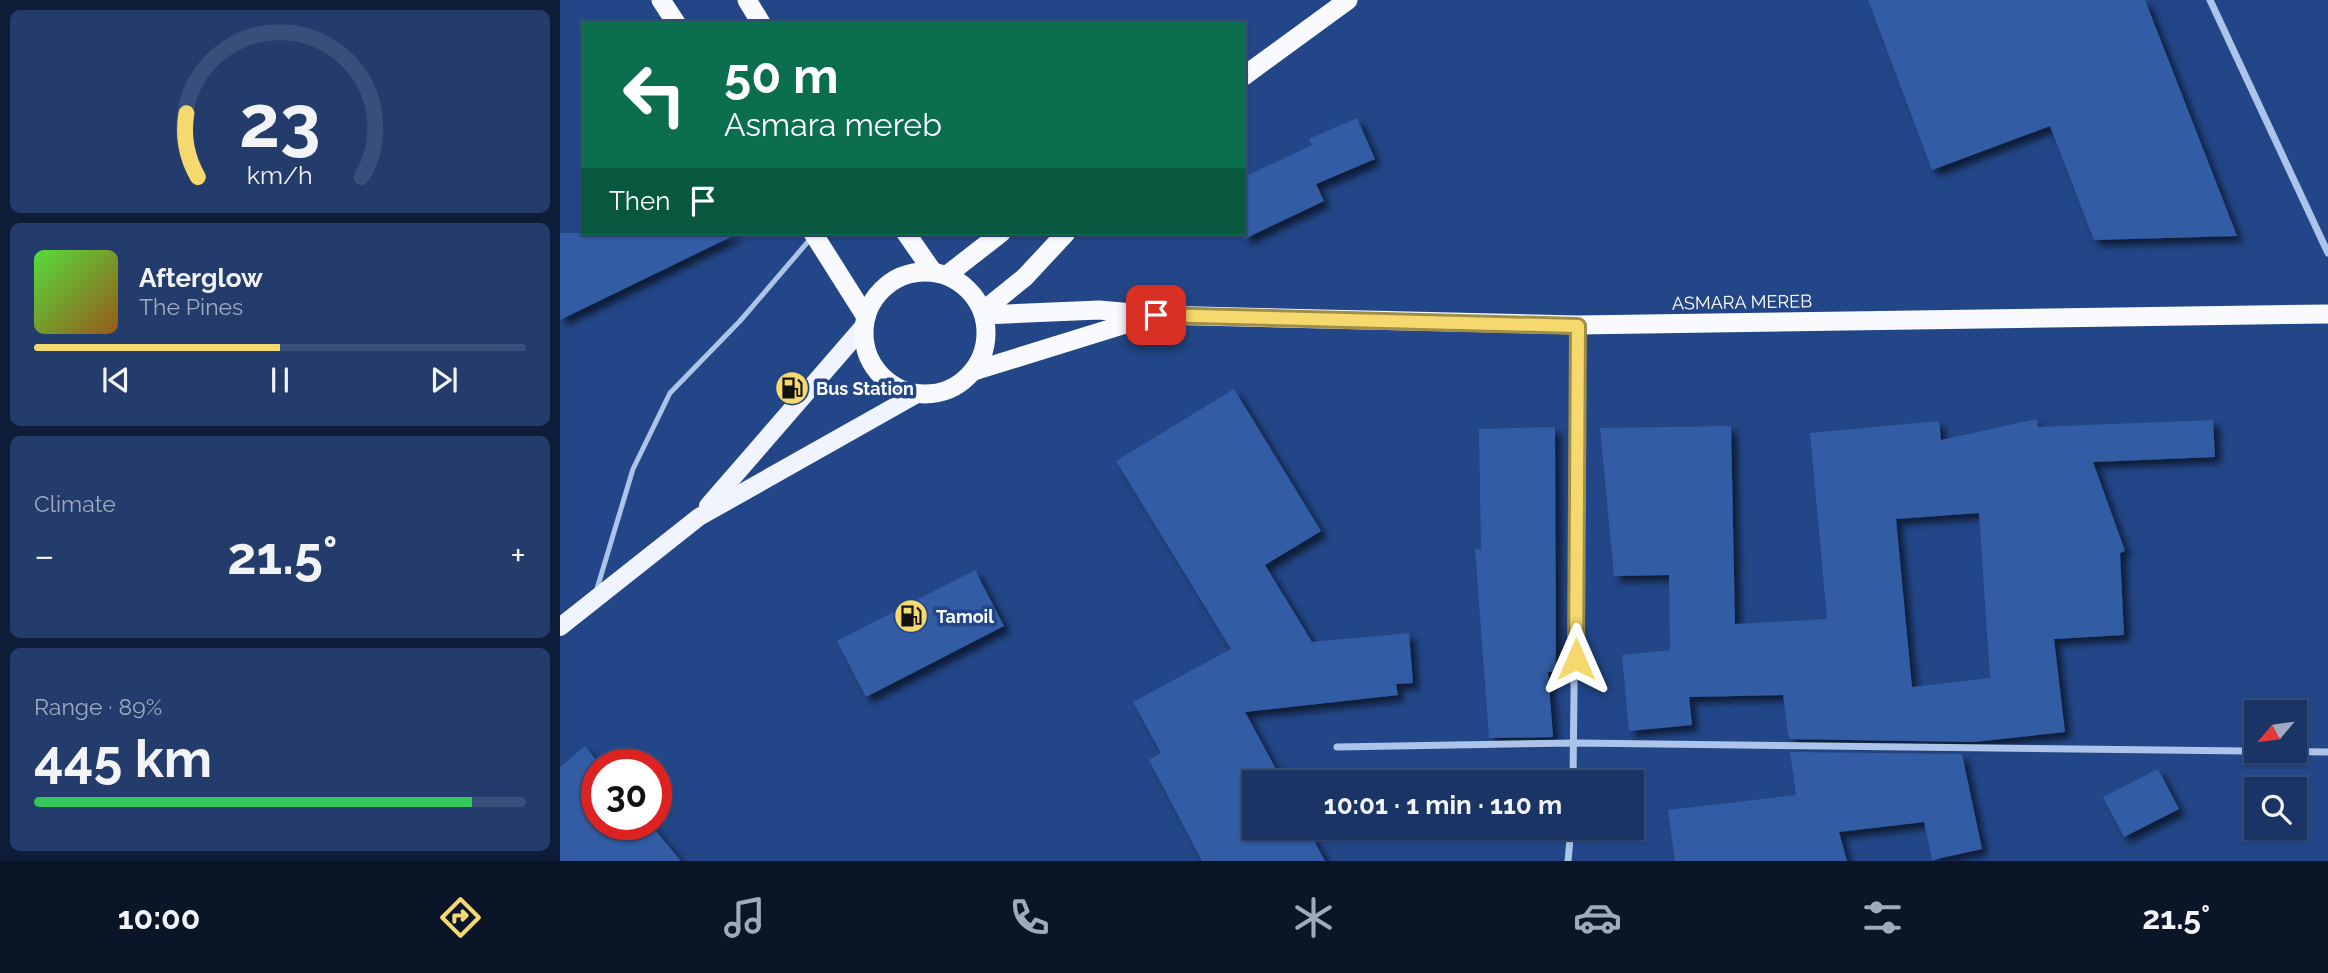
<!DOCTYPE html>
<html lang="en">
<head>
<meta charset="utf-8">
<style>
  :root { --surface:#1a3465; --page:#233c6b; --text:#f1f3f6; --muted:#9faabf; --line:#384f79; --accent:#f6d96e }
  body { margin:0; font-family:Raleway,sans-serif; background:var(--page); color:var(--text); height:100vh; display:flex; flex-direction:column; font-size:26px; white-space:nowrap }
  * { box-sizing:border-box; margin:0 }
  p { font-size:23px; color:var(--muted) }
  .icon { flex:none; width:38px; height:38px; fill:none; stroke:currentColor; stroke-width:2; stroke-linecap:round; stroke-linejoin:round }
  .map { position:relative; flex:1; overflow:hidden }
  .side { display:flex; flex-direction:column; gap:10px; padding:10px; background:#0e1d38; width:560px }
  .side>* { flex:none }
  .top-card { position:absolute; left:21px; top:21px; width:665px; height:214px; border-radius:0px; box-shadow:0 2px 5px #0004,0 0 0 2px var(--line); background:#0b6e4f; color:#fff; overflow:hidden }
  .needle { width:46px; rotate:241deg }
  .tools { position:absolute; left:1684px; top:700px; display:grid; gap:14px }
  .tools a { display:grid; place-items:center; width:63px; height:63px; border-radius:0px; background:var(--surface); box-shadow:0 2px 5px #0004,0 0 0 2px var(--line); font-size:35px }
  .speed { position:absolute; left:21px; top:749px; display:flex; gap:14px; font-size:35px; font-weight:700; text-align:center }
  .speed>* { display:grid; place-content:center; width:91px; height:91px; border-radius:50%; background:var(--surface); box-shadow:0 2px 5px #0004,0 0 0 2px var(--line); line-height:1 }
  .speed .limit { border:10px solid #d22; background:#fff; color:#111 }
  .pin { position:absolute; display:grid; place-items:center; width:60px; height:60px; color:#fff; margin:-30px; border-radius:14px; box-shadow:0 4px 10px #0006 }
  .me { position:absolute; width:77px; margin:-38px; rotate:0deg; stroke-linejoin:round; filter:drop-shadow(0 0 5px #0008) }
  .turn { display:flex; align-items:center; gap:24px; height:147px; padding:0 28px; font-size:32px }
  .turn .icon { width:91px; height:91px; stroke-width:2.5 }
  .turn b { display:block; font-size:49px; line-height:60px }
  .then { display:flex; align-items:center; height:66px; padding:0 28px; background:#0003; gap:14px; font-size:26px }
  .big { font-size:52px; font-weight:700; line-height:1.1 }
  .side .widget { flex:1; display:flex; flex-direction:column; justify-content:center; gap:10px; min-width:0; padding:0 24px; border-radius:10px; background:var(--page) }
  .side .dial { align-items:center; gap:0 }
  .dial svg { height:182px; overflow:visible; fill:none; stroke:var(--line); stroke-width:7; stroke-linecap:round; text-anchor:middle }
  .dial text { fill:var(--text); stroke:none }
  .song { display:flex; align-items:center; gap:21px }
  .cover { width:84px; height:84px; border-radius:10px; background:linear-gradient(135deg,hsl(110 70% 55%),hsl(30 70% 35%)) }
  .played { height:7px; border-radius:4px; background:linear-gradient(90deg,var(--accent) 50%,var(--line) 50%) }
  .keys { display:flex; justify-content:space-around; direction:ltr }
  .heat { display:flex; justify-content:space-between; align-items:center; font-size:38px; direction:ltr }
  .charge { height:10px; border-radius:5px; background:linear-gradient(90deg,#34c759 89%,var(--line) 0) }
  .trip { position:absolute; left:682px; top:770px; width:402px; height:70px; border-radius:0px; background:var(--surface); box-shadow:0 2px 5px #0004,0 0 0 2px var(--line); font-weight:700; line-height:70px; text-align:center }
  .menu { display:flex; height:112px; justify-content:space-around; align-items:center; background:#0a1528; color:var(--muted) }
  .menu .icon { width:49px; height:49px }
  .menu .active { color:var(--accent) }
  .menu b { font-size:32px; color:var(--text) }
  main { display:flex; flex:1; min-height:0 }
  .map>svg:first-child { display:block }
</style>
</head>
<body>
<main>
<section class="side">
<div class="widget dial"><svg viewBox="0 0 100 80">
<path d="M14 69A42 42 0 1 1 86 69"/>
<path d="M14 69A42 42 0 0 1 9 41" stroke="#f6d96e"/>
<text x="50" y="56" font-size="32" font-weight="700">23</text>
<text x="50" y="72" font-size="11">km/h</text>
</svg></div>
<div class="widget">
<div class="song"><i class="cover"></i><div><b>Afterglow</b><p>The Pines</p></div></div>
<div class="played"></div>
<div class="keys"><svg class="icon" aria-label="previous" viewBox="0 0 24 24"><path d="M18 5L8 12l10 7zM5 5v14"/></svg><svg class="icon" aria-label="pause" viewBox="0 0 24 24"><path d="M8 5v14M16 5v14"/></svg><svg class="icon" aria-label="next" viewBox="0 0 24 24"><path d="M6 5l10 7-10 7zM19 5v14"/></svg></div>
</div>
<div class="widget"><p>Climate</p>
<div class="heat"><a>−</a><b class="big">21.5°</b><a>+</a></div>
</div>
<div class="widget"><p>Range · 89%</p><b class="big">445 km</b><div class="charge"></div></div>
</section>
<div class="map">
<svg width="1768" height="861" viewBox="0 0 1768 861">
  <defs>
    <filter id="shadow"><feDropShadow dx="6" dy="6" stdDeviation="3.5" flood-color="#0009"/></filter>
  </defs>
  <rect width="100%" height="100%" fill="#224687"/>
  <g fill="#325ca4" fill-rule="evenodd" filter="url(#shadow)">
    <path d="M1308 0H1585L1677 236 1534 240 1490 126 1372 170Z"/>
    <path d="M797 118 815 159 756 184 764 201 684 239V177L752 145 749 139Z"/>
    <path d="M0 233H179L0 320Z"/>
    <path d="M674 389 761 531 705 565 752 642 849 633 853 683 836 684 838 695 685 712 723 782H695V828H747L765 861H642L589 760 601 753 573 702 671 649 556 461Z"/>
    <path d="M1477 419 1478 427 1653 420 1655 457 1533 462 1565 551 1560 553 1564 635 1494 639 1505 732 1414 742 1229 739 1223 695 1129 697 1132 725 1069 731 1062 655 1110 650 1109 575 1054 576 1040 428 1171 426 1175 624 1267 619 1250 433 1379 421 1381 440ZM1419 513 1430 678 1352 687 1336 519Z"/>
    <path d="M995 427 996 672H988L993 737 929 738 915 549 921 550 919 429Z"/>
    <path d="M415 570 444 626 306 697 277 641Z"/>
    <path d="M25 746 40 765H37V824H90L121 861H0V767Z"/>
    <path d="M1230 752 1402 754 1422 849 1372 860 1364 822 1279 832 1287 861H1115L1108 810 1236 795Z"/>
    <path d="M1598 769 1619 809 1564 837 1543 797Z"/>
  </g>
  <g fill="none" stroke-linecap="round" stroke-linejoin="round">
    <path stroke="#acc3ea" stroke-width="5" d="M36 592 73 469 110 393 180 321 252 237"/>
    <g stroke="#acc3ea" stroke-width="7">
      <path d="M1650 0 1768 253"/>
      <path d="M777 747 1016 743 1768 752"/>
      <path d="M1013 782 1018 328"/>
      <path d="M1008 861 1011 828"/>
    </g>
    <g stroke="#f0f4fe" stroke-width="18">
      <path d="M148 506 304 326"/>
      <path d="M0 627 139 517 357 394"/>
    </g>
    <g stroke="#f8fafe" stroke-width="19">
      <path d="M101 0 116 23"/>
      <path d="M187 0 201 23"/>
      <path d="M684 76 788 0"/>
      <path d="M253 233 306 317"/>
      <path d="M346 233 373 272"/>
      <circle cx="365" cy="333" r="61"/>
      <path d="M387 275 441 233"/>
      <path d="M423 311 465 277 506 233"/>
      <path d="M424 315 539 310 596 315 1018 325 1768 314"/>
      <path d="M414 371 585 318"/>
    </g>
  </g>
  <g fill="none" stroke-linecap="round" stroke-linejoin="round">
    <g stroke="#a08d48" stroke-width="18">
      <path id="route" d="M596 315 1018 326 1016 659"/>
    </g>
    <use href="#route" stroke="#f6d96e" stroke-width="12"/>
  </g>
  <defs>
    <g id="fuel-disc" transform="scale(1.75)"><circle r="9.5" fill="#f6d96e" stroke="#224687"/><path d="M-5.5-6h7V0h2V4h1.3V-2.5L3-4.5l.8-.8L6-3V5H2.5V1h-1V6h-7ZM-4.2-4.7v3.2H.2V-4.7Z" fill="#111"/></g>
  </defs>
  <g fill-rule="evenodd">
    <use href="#fuel-disc" x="232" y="388"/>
    <use href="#fuel-disc" x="351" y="616"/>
  </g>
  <g text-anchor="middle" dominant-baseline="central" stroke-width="7" stroke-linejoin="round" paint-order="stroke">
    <g font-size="18" fill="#fff" stroke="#224687">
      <text transform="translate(1182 302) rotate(-1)">ASMARA MEREB</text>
    </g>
    <g font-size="18" font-weight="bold" fill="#fff" stroke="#224687" text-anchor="start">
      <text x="256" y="388">Bus Station</text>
      <text x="376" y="616">Tamoil</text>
    </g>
  </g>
</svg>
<div class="tools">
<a><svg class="needle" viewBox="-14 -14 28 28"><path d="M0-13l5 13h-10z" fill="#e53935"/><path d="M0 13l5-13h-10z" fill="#9faabf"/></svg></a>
<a><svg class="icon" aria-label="search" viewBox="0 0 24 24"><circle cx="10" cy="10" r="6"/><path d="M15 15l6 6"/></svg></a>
</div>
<div class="speed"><div class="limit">30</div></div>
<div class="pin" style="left:596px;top:315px;background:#d93025"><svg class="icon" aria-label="arrive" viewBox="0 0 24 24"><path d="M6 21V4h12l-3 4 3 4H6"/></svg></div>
<svg class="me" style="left:1016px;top:659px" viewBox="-20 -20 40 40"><path d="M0-17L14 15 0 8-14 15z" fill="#f6d96e" stroke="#fff" stroke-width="4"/></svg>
<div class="trip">10:01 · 1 min · 110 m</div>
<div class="top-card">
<div class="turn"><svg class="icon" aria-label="left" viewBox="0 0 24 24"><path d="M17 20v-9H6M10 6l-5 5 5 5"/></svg><div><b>50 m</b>Asmara mereb</div></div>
<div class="then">Then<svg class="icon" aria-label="arrive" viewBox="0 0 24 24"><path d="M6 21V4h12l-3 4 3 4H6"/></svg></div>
</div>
</div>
</main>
<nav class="menu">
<b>10:00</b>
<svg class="icon active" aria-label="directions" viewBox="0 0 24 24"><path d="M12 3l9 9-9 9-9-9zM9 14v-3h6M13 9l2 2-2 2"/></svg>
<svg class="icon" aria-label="music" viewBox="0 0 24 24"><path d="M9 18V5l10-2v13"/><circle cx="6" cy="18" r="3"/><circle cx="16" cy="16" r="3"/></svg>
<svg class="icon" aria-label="phone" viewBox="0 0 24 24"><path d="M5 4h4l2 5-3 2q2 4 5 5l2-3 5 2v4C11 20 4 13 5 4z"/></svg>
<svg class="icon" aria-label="climate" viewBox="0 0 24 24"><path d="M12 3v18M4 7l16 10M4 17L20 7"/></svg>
<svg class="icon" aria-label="car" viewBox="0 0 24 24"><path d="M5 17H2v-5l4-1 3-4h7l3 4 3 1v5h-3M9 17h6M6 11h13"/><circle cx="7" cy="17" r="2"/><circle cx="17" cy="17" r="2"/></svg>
<svg class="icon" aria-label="filters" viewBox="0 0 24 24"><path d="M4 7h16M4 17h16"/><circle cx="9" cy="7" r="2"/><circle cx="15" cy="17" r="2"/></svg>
<b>21.5°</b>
</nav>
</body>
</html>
